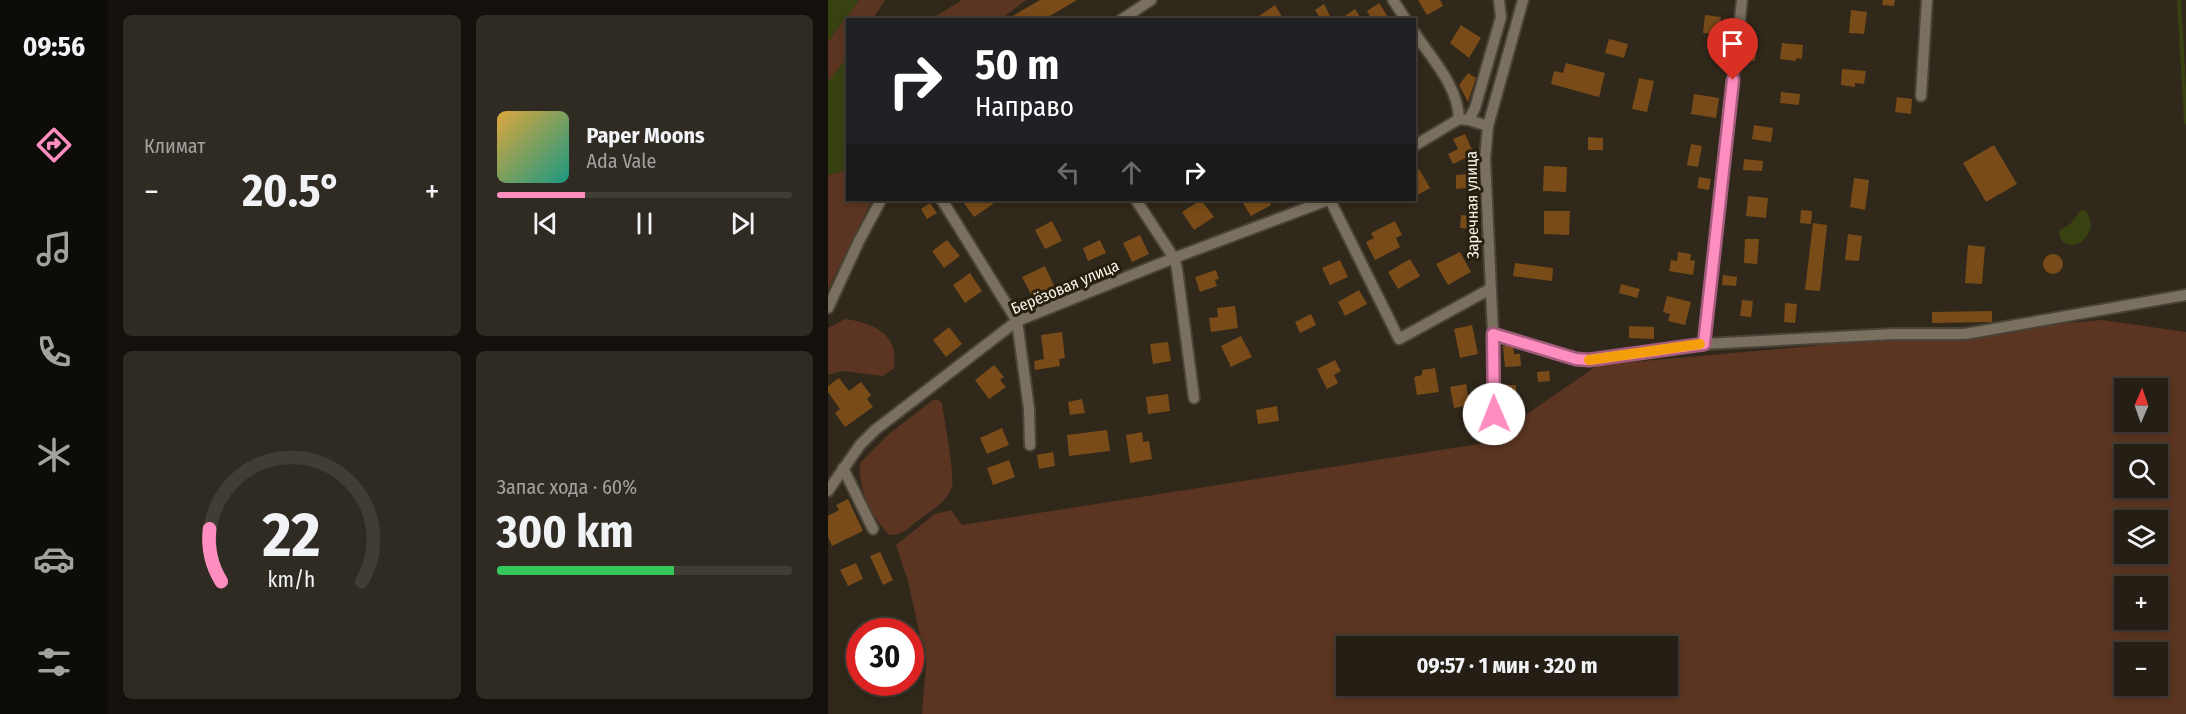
<!DOCTYPE html>
<html lang="ru">
<head>
<meta charset="utf-8">
<style>
  :root { --surface:#241e14; --page:#302b22; --text:#f1f3f6; --muted:#a3a2a0; --line:#413c34; --accent:#fd8ebf }
  body { margin:0; font-family:"Fira Sans Condensed",sans-serif; background:var(--page); color:var(--text); height:100vh; display:flex; flex-direction:column; font-size:22px; white-space:nowrap }
  * { box-sizing:border-box; margin:0 }
  p { font-size:20px; color:var(--muted) }
  .icon { flex:none; width:33px; height:33px; fill:none; stroke:currentColor; stroke-width:2; stroke-linecap:round; stroke-linejoin:round }
  .map { position:relative; flex:1; overflow:hidden }
  .sheet { display:flex; flex-direction:column; gap:15px; padding:15px; background:#14100b; width:720px }
  .sheet>* { flex:none }
  .banner { position:absolute; left:18px; top:18px; width:570px; height:183px; border-radius:0px; box-shadow:0 3px 9px #0003,0 0 0 2px var(--line); background:#202124; color:#fff; overflow:hidden }
  .needle { width:39px; rotate:2deg }
  .fabs { position:absolute; left:1286px; top:378px; display:grid; gap:12px }
  .fabs a { display:grid; place-items:center; width:54px; height:54px; border-radius:0px; background:var(--surface); box-shadow:0 3px 9px #0003,0 0 0 2px var(--line); font-size:30px }
  .speed { position:absolute; left:18px; top:618px; display:flex; gap:12px; font-size:30px; font-weight:700; text-align:center }
  .speed>* { display:grid; place-content:center; width:78px; height:78px; border-radius:50%; background:var(--surface); box-shadow:0 3px 9px #0003,0 0 0 2px var(--line); line-height:1 }
  .speed .limit { border:9px solid #d22; background:#fff; color:#111 }
  .pin { position:absolute; display:grid; place-items:center; width:51px; height:51px; color:#fff; margin:-62px -26px; border-radius:50% 50% 50% 0; rotate:-45deg; box-shadow:0 0 6px #0007 }
  .pin .icon { rotate:45deg }
  .me { position:absolute; width:66px; margin:-33px; rotate:359deg; stroke-linejoin:round; filter:drop-shadow(0 0 4px #0008) }
  .turn { display:flex; align-items:center; gap:21px; height:126px; padding:0 30px; font-size:27px }
  .turn .icon { width:78px; height:78px; stroke-width:2.5 }
  .turn b { display:block; font-size:42px; line-height:51px }
  .lanes { display:flex; align-items:center; height:57px; padding:0 30px; background:#0003; justify-content:center; gap:30px; direction:ltr }
  .lanes .off { opacity:.35 }
  .big { font-size:45px; font-weight:700; line-height:1.1 }
  .sheet .widget { flex:1; display:flex; flex-direction:column; justify-content:center; gap:9px; min-width:0; padding:0 21px; border-radius:9px; background:var(--page) }
  .sheet .dial { align-items:center; gap:0 }
  .dial svg { height:156px; overflow:visible; fill:none; stroke:var(--line); stroke-width:7; stroke-linecap:round; text-anchor:middle }
  .dial text { fill:var(--text); stroke:none }
  .song { display:flex; align-items:center; gap:18px }
  .cover { width:72px; height:72px; border-radius:9px; background:linear-gradient(135deg,hsl(40 70% 55%),hsl(170 70% 35%)) }
  .played { height:6px; border-radius:3px; background:linear-gradient(90deg,var(--accent) 30%,var(--line) 30%) }
  .keys { display:flex; justify-content:space-around; direction:ltr }
  .heat { display:flex; justify-content:space-between; align-items:center; font-size:33px; direction:ltr }
  .charge { height:9px; border-radius:4px; background:linear-gradient(90deg,#34c759 60%,var(--line) 0) }
  .sheet .tiles { flex:1; display:grid; gap:15px; grid-template-columns:repeat(2,1fr) }
  .trip { position:absolute; left:508px; top:636px; width:342px; height:60px; border-radius:0px; background:var(--surface); box-shadow:0 3px 9px #0003,0 0 0 2px var(--line); font-weight:700; line-height:60px; text-align:center }
  main { display:flex; flex:1; min-height:0 }
  .menu { display:flex; flex-direction:column; width:108px; justify-content:space-around; align-items:center; background:#0e0c08; color:var(--muted) }
  .menu .icon { width:42px; height:42px }
  .menu .selected { color:var(--accent) }
  .menu b { font-size:27px; color:var(--text) }
  .map>svg:first-child { display:block }
</style>
</head>
<body>
<main>
<nav class="menu">
<b>09:56</b>
<svg class="icon selected" aria-label="directions" viewBox="0 0 24 24"><path d="M12 3l9 9-9 9-9-9zM9 14v-3h6M13 9l2 2-2 2"/></svg>
<svg class="icon" aria-label="music" viewBox="0 0 24 24"><path d="M9 18V5l10-2v13"/><circle cx="6" cy="18" r="3"/><circle cx="16" cy="16" r="3"/></svg>
<svg class="icon" aria-label="phone" viewBox="0 0 24 24"><path d="M5 4h4l2 5-3 2q2 4 5 5l2-3 5 2v4C11 20 4 13 5 4z"/></svg>
<svg class="icon" aria-label="climate" viewBox="0 0 24 24"><path d="M12 3v18M4 7l16 10M4 17L20 7"/></svg>
<svg class="icon" aria-label="car" viewBox="0 0 24 24"><path d="M5 17H2v-5l4-1 3-4h7l3 4 3 1v5h-3M9 17h6M6 11h13"/><circle cx="7" cy="17" r="2"/><circle cx="17" cy="17" r="2"/></svg>
<svg class="icon" aria-label="filters" viewBox="0 0 24 24"><path d="M4 7h16M4 17h16"/><circle cx="9" cy="7" r="2"/><circle cx="15" cy="17" r="2"/></svg>
</nav>
<section class="sheet">
<div class="tiles">
<div class="widget"><p>Климат</p>
<div class="heat"><a>−</a><b class="big">20.5°</b><a>+</a></div>
</div>
<div class="widget">
<div class="song"><i class="cover"></i><div><b>Paper Moons</b><p>Ada Vale</p></div></div>
<div class="played"></div>
<div class="keys"><svg class="icon" aria-label="previous" viewBox="0 0 24 24"><path d="M18 5L8 12l10 7zM5 5v14"/></svg><svg class="icon" aria-label="pause" viewBox="0 0 24 24"><path d="M8 5v14M16 5v14"/></svg><svg class="icon" aria-label="next" viewBox="0 0 24 24"><path d="M6 5l10 7-10 7zM19 5v14"/></svg></div>
</div>
<div class="widget dial"><svg viewBox="0 0 100 80">
<path d="M14 69A42 42 0 1 1 86 69"/>
<path d="M14 69A42 42 0 0 1 8 42" stroke="#fd8ebf"/>
<text x="50" y="56" font-size="32" font-weight="700">22</text>
<text x="50" y="72" font-size="11">km/h</text>
</svg></div>
<div class="widget"><p>Запас хода · 60%</p><b class="big">300 km</b><div class="charge"></div></div>
</div>
</section>
<div class="map">
<svg width="1358" height="714" viewBox="0 0 1358 714">
  <rect width="100%" height="100%" fill="#30281a"/>
  <g fill="#5b3522" fill-rule="evenodd">
    <path d="M31 0H57L45 19 20 20 19 58 0 82V42Z"/>
    <path d="M134 0H198L173 19H103Z"/>
    <path d="M19 170 20 200H44L0 290V175Z"/>
    <path d="M17 319C45 323 72 334 66 368L55 376 14 371 0 375V328Z"/>
    <path d="M1274 320 1358 332V714H94L98 663 80 581 68 545 107 514 123 510 134 525 657 443 770 365ZM1296 388H1329V422H1296ZM1296 454H1329V488H1296ZM1296 520H1329V554H1296ZM1296 586H1329V620H1296ZM519 646H840V686H519ZM1296 652H1329V686H1296Z"/>
    <path d="M105 400H111L114 403C116 418 127 476 124 486 120 501 104 510 92 519 82 526 75 536 61 535 43 515 30 490 32 463L62 433Z"/>
  </g>
  <g fill="#384211">
    <path d="M0 0H31L0 42Z"/>
    <path d="M19 58V170L0 175V82Z"/>
    <path d="M1253 210 1258 211C1277 236 1234 262 1231 231L1242 224Z"/>
  </g>
  <g fill="none" stroke-linecap="round" stroke-linejoin="round">
    <path stroke="#384211" stroke-width="4" d="M1351 0 1358 122"/>
  </g>
  <g fill="#794b18">
    <path d="M212 0H249L215 20H178Z"/>
    <path d="M590 0H612L615 6 599 15Z"/>
    <path d="M1055 0H1067L1066 6 1054 5Z"/>
    <path d="M551 3 562 20H544L539 11Z"/>
    <path d="M496 4 502 16 493 20 487 10Z"/>
    <path d="M447 5 456 20H425Z"/>
    <path d="M527 9 534 20H517L515 17Z"/>
    <path d="M1023 10 1039 12 1036 34 1021 33Z"/>
    <path d="M877 15 893 17 891 35 875 33Z"/>
    <path d="M633 25 653 38 641 58 622 43Z"/>
    <path d="M781 39 800 44 796 58 777 53Z"/>
    <path d="M920 40 929 41 927 61 918 60Z"/>
    <path d="M954 43 975 45 974 59 968 58V61L952 59Z"/>
    <path d="M738 63 777 73 771 97 723 84 726 71 735 73Z"/>
    <path d="M1014 69 1038 71 1036 84 1027 83V87L1013 85Z"/>
    <path d="M640 73 648 78 640 102 631 85Z"/>
    <path d="M811 78 826 81 819 112 804 109Z"/>
    <path d="M953 92 972 94 971 105 952 103Z"/>
    <path d="M866 94 891 98 888 118 863 114Z"/>
    <path d="M1069 97 1084 99 1083 114 1067 112Z"/>
    <path d="M926 125 945 128 943 142 924 139Z"/>
    <path d="M637 134 646 154 625 164 620 154 630 149 625 139Z"/>
    <path d="M760 137 775 138V150H760Z"/>
    <path d="M863 144 874 146 870 167 859 165Z"/>
    <path d="M1166 145 1189 184 1158 202 1135 163Z"/>
    <path d="M916 159 935 161 934 171 915 170Z"/>
    <path d="M716 166 739 167 738 192 715 191Z"/>
    <path d="M591 169 602 188 586 197V172Z"/>
    <path d="M639 174V188L628 189V175Z"/>
    <path d="M871 177 883 179 881 190 869 188Z"/>
    <path d="M1026 178 1041 180 1037 210 1022 207Z"/>
    <path d="M920 196 940 198 938 218 918 216Z"/>
    <path d="M142 200H162L165 204 146 217 136 203Z"/>
    <path d="M373 200 386 217 366 230 354 212Z"/>
    <path d="M413 200H440L443 205 423 216Z"/>
    <path d="M102 203 109 213 99 219 93 209Z"/>
    <path d="M973 210 984 211 983 224 972 223Z"/>
    <path d="M716 211H742L741 235 716 234Z"/>
    <path d="M633 215 643 216 642 229 632 228Z"/>
    <path d="M224 221 234 241 217 249 207 230Z"/>
    <path d="M567 221 574 235 568 238 572 247 547 260 538 242 546 238 543 233Z"/>
    <path d="M985 223 999 225 992 291 977 290Z"/>
    <path d="M1020 234 1034 236 1031 261 1017 260Z"/>
    <path d="M312 235 321 254 304 262 295 243Z"/>
    <path d="M917 239H931L929 264 916 263Z"/>
    <path d="M119 240 132 256 116 268 104 251Z"/>
    <path d="M272 240 278 253 260 261 255 248Z"/>
    <path d="M1140 245 1157 247 1154 284 1137 283Z"/>
    <path d="M632 252 643 272 620 285 608 264Z"/>
    <path d="M850 252 863 254 862 260 867 261 865 275 841 271 843 260 849 261Z"/>
    <circle cx="1225" cy="264" r="10"/>
    <path d="M582 259 592 276 570 289 560 272Z"/>
    <path d="M512 260 520 277 502 285 494 268Z"/>
    <path d="M687 263 725 268 724 281 685 276Z"/>
    <path d="M217 266 227 288 205 298 194 277Z"/>
    <path d="M388 270 391 279 387 280 389 286 372 292 367 277Z"/>
    <path d="M142 273 154 291 137 303 125 285Z"/>
    <path d="M895 275 909 277 908 286 894 285Z"/>
    <path d="M793 284 812 289 809 298 791 293Z"/>
    <path d="M531 290 539 304 517 316 510 302Z"/>
    <path d="M839 296 863 302 857 325 840 321 842 314 835 312Z"/>
    <path d="M914 300 925 301 923 317 912 316Z"/>
    <path d="M957 303 969 304 967 323 956 322Z"/>
    <path d="M407 306 410 328 383 332 381 318 390 317 389 308Z"/>
    <path d="M1164 311V322L1104 323V312Z"/>
    <path d="M483 314 488 325 472 333 467 322Z"/>
    <path d="M644 325 650 354 632 358 626 329Z"/>
    <path d="M801 326 826 327V339L801 338Z"/>
    <path d="M121 327 134 344 118 357 105 340Z"/>
    <path d="M234 332 237 358 231 359 232 366 207 370 206 361 216 359 213 335Z"/>
    <path d="M413 336 424 357 403 367 393 346Z"/>
    <path d="M340 342 343 361 325 364 322 344Z"/>
    <path d="M685 345 686 354H692L693 366 677 367 675 346Z"/>
    <path d="M507 360 513 371 506 375 510 383 499 389 489 369Z"/>
    <path d="M166 365 176 377 172 380 178 387 161 399 147 380Z"/>
    <path d="M607 368 611 392 589 395 586 377 594 375V370Z"/>
    <path d="M721 371 722 381 710 382 709 372Z"/>
    <path d="M11 378 21 391 33 382 43 395 39 399 45 407 17 427 7 413 12 409 0 392V386Z"/>
    <path d="M638 384 642 405 626 408 622 387Z"/>
    <path d="M676 385H688L689 403 676 404Z"/>
    <path d="M340 394 342 411 320 414 318 397Z"/>
    <path d="M254 399 257 413 242 415 240 402Z"/>
    <path d="M449 406 451 421 430 424 428 410Z"/>
    <path d="M174 428 181 445 159 454 152 438Z"/>
    <path d="M279 430 282 451 241 456 239 435Z"/>
    <path d="M314 432 315 442 321 441 324 459 302 463 298 435Z"/>
    <path d="M225 452 227 466 211 469 209 455Z"/>
    <path d="M181 460 187 477 165 485 159 468Z"/>
    <path d="M20 499 35 531 4 546 0 537V516L11 510 8 505Z"/>
    <path d="M52 552 65 580 55 585 42 556Z"/>
    <path d="M28 563 35 579 20 586 12 570Z"/>
  </g>
  <g fill="none" stroke-linecap="round" stroke-linejoin="round">
    <g stroke="#4a4337" stroke-width="14">
      <g id="minor">
        <path d="M565 0 578 20"/>
        <path d="M293 20 323 0"/>
        <path d="M586 32C604 59 630 86 631 119"/>
        <path d="M1093 96 1099 0"/>
        <path d="M641 120 647 108 673 17 671 0"/>
        <path d="M586 146 631 119 641 120 660 126"/>
        <path d="M114 200 189 321 201 409 202 445"/>
        <path d="M308 200 346 258 349 269 366 398"/>
        <path d="M502 200 571 339 662 289"/>
        <path d="M0 308 31 241 53 200"/>
        <path d="M665 334 749 359 761 360 876 344 1066 334H1137L1358 295"/>
        <path d="M876 344 914 0"/>
        <path d="M665 414V334L657 159 660 126 695 0"/>
        <path d="M15 468 45 529"/>
        <path d="M0 491 32 445 47 430 189 321 346 258 500 200"/>
      </g>
    </g>
    <use href="#minor" stroke="#797060" stroke-width="10"/>
  </g>
  <g fill="none" stroke-linecap="round" stroke-linejoin="round">
    <g stroke="#a45c7c" stroke-width="15">
      <path id="route" d="M666 414 665 334 748 359 761 360 876 344 905 80"/>
    </g>
    <use href="#route" stroke="#fd8ebf" stroke-width="10"/>
    <path stroke="#f59e0b" stroke-width="10" d="M761 360 872 344"/>
  </g>
  <g text-anchor="middle" dominant-baseline="central" stroke-width="6" stroke-linejoin="round" paint-order="stroke">
    <g font-size="16" fill="#faf4eb" stroke="#261f10">
      <text transform="translate(644 205) rotate(-91)">Заречная улица</text>
      <text transform="translate(237 287) rotate(-23)">Берёзовая улица</text>
    </g>
  </g>
</svg>
<div class="fabs">
<a><svg class="needle" viewBox="-14 -14 28 28"><path d="M0-13l5 13h-10z" fill="#e53935"/><path d="M0 13l5-13h-10z" fill="#a3a2a0"/></svg></a>
<a><svg class="icon" aria-label="search" viewBox="0 0 24 24"><circle cx="10" cy="10" r="6"/><path d="M15 15l6 6"/></svg></a>
<a><svg class="icon" aria-label="layers" viewBox="0 0 24 24"><path d="M12 4l9 5-9 5-9-5zM3 14l9 5 9-5"/></svg></a>
<a>+</a>
<a>−</a>
</div>
<div class="speed"><div class="limit">30</div></div>
<div class="pin" style="left:905px;top:80px;background:#d93025"><svg class="icon" aria-label="arrive" viewBox="0 0 24 24"><path d="M6 21V4h12l-3 4 3 4H6"/></svg></div>
<svg class="me" style="left:666px;top:414px" viewBox="-20 -20 40 40"><circle r="19" fill="#fff"/><path d="M0-13L10 11 0 6-10 11z" fill="#fd8ebf"/></svg>
<div class="trip">09:57 · 1 мин · 320 m</div>
<div class="banner">
<div class="turn"><svg class="icon" aria-label="right" viewBox="0 0 24 24"><path d="M7 20v-9h11M14 6l5 5-5 5"/></svg><div><b>50 m</b>Направо</div></div>
<div class="lanes"><svg class="icon off" aria-label="left" viewBox="0 0 24 24"><path d="M17 20v-9H6M10 6l-5 5 5 5"/></svg><svg class="icon off" aria-label="ahead" viewBox="0 0 24 24"><path d="M12 20V5M6 11l6-6 6 6"/></svg><svg class="icon" aria-label="right" viewBox="0 0 24 24"><path d="M7 20v-9h11M14 6l5 5-5 5"/></svg></div>
</div>
</div>
</main>
</body>
</html>
